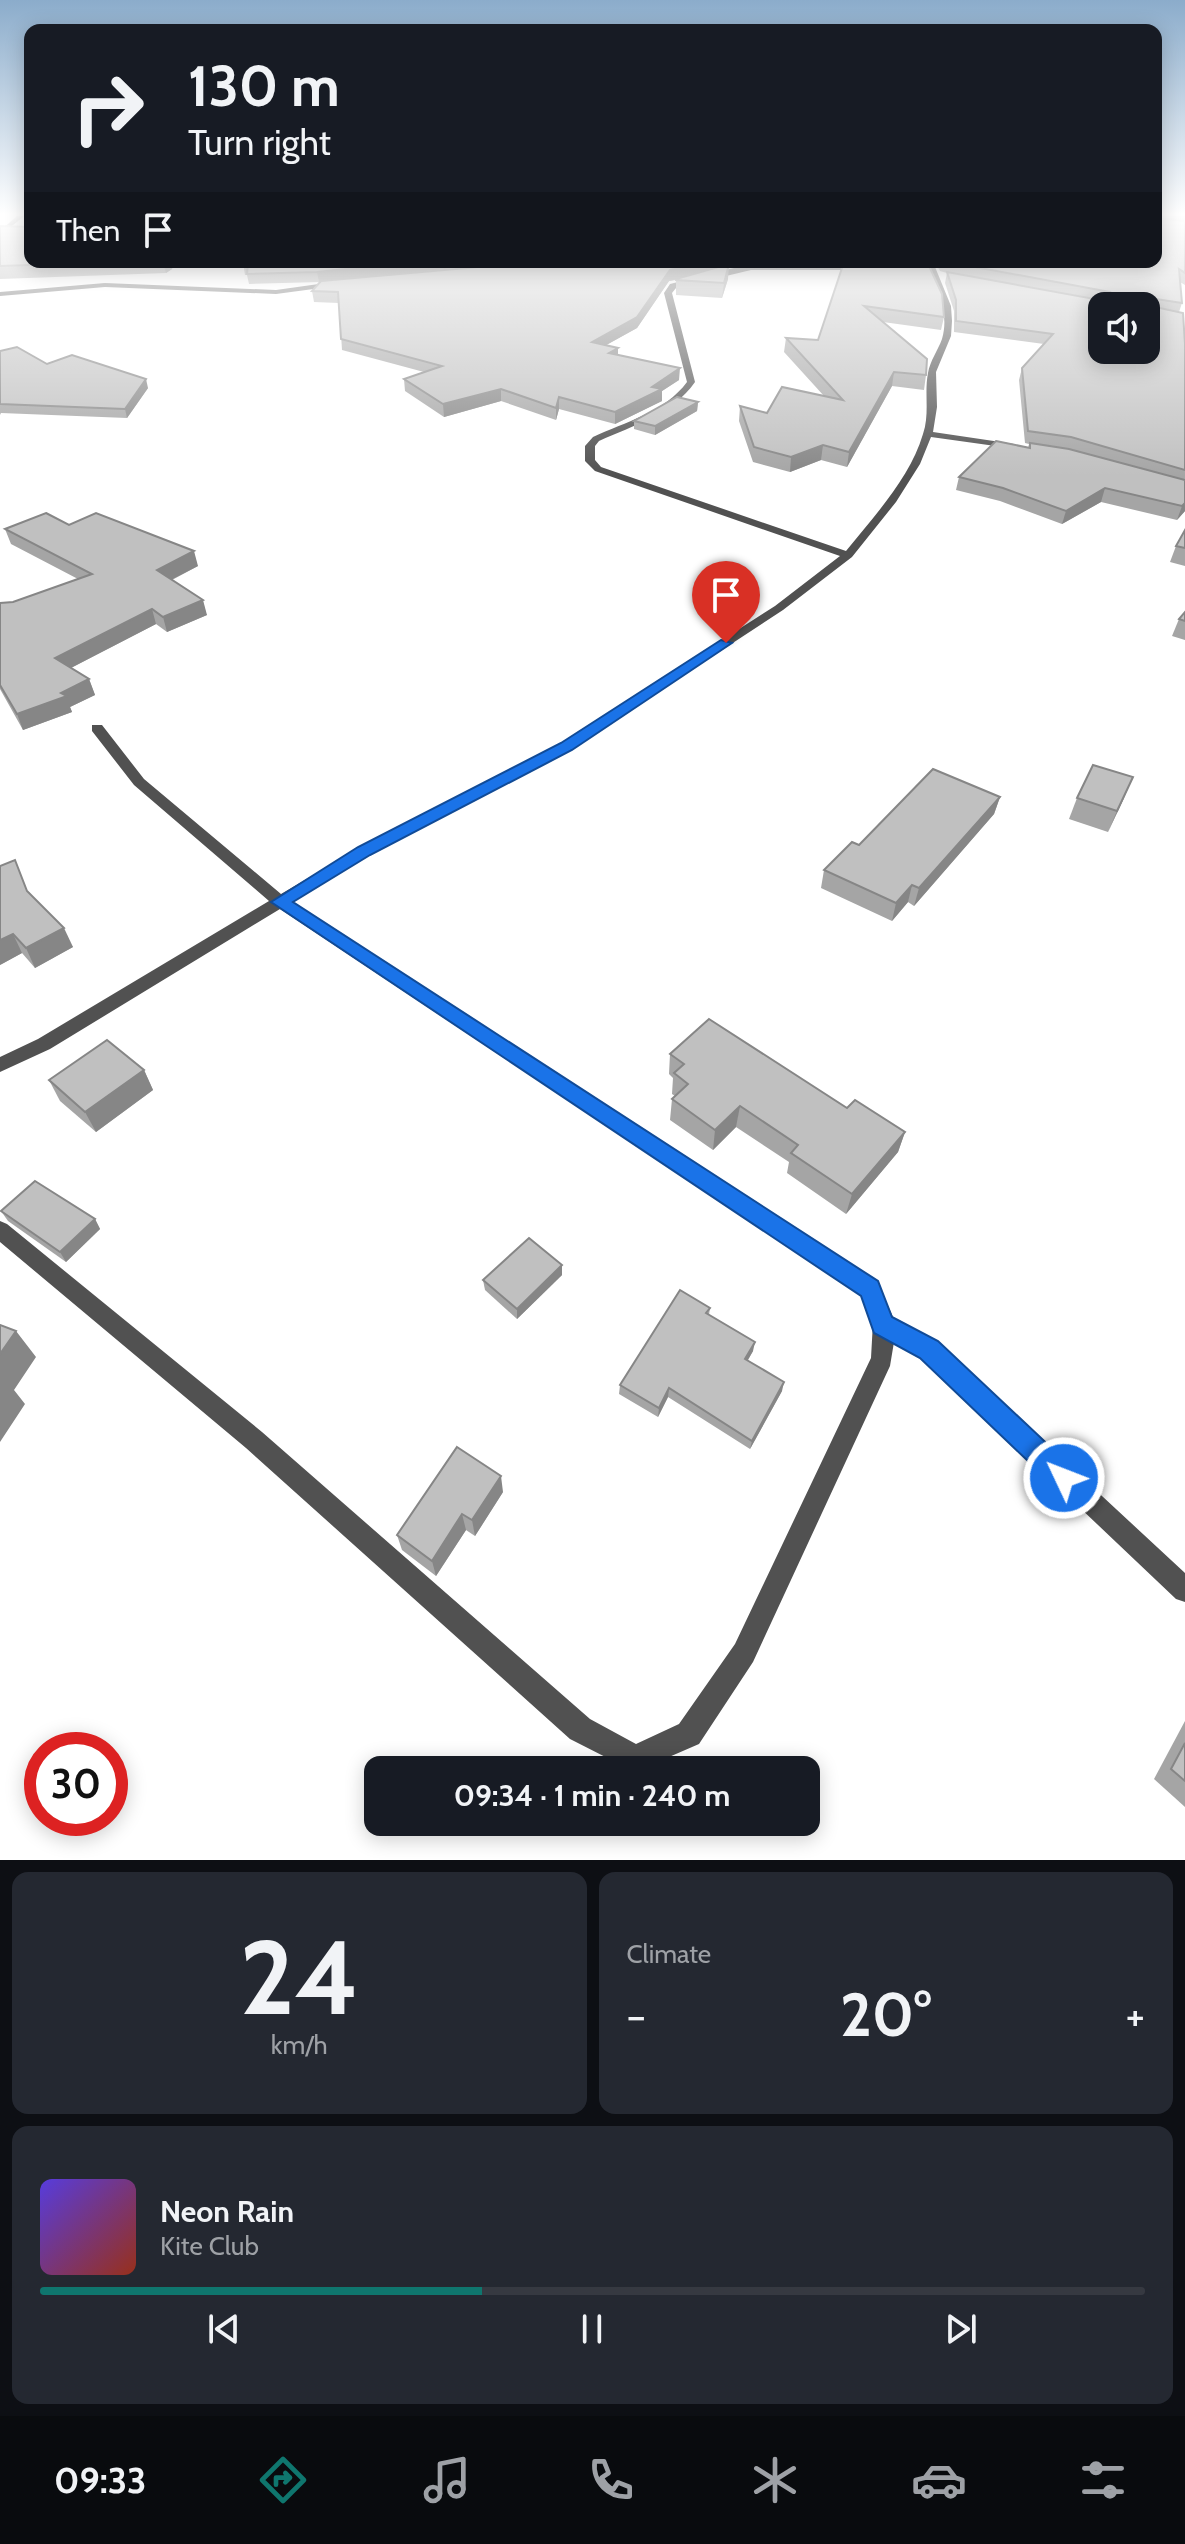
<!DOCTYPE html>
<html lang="en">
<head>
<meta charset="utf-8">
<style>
  :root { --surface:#171b24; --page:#242831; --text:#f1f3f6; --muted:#9ea1a6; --line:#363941; --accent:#0f766e }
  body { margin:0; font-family:Cabin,sans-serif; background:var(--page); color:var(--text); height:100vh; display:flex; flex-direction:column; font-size:30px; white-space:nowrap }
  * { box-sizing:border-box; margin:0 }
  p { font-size:26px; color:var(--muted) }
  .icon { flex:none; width:44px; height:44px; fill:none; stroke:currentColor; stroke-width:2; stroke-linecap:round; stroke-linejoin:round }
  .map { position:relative; height:1860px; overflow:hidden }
  .side { display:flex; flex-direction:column; gap:12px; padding:12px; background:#0d0f14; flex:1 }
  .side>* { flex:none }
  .guide { position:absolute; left:24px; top:24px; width:1138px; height:244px; border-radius:16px; box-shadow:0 4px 20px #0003; background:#171b24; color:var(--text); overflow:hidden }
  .buttons { position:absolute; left:1088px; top:292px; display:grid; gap:16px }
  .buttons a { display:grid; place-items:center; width:72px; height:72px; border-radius:16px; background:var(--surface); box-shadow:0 4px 20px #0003; font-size:40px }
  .speed { position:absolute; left:24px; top:1732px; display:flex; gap:16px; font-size:40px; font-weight:700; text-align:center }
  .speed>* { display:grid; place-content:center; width:104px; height:104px; border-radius:50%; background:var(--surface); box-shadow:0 4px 20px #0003; line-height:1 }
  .speed .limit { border:12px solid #d22; background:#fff; color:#111 }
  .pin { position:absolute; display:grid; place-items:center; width:68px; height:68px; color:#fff; margin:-82px -34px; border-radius:50% 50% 50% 0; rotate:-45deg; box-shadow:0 0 8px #0007 }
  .pin .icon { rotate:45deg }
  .me { position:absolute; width:88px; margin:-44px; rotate:313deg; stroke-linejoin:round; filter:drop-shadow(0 0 6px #0008) }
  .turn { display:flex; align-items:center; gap:28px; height:168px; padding:0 32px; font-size:36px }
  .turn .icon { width:104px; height:104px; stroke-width:2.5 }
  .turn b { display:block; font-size:56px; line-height:68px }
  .then { display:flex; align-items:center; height:76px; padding:0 32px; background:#0003; gap:16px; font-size:30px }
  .big { font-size:60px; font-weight:700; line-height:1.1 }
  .side .widget { flex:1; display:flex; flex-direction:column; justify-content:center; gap:12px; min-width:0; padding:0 28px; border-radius:16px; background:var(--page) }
  .side .dial { align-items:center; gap:0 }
  .dial b { font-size:104px; line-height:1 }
  .song { display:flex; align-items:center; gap:24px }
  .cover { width:96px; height:96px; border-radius:12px; background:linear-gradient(135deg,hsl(250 70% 55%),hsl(10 70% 35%)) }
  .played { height:8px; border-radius:4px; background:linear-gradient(90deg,var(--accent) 40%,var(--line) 40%) }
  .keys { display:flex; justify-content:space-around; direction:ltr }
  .heat { display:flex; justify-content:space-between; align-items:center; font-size:44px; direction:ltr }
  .side .tiles { flex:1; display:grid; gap:12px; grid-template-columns:1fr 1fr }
  .widget:last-child { grid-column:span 2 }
  .trip { position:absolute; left:364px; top:1756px; width:456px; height:80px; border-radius:16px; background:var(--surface); box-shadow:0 4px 20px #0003; font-weight:700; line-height:80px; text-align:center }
  .dock { display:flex; height:128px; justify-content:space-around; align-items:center; background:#090b0e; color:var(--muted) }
  .dock .icon { width:56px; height:56px }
  .dock .selected { color:var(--accent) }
  .dock b { font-size:36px; color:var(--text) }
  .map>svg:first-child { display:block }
</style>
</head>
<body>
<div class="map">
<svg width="1185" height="1860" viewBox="0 0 1185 1860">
  <rect width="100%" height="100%" fill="#fff"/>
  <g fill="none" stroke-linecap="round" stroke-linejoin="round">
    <g fill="#515151" fill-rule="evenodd">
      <path d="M927 262H933L951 306 952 321 951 336 936 372 937 407 933 432 1014 444 1019 447 1017 449 931 437 920 464 896 502 852 557 783 610 571 749 369 854 291 902 877 1282 894 1319 937 1343 1185 1573V1602L1176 1599 921 1357 894 1342 890 1366 753 1662 699 1744 639 1770H631L570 1739 246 1448 0 1242V1221L7 1224 262 1432 590 1719 636 1744 679 1724 735 1644 871 1358 873 1322 862 1296 280 909 50 1049 0 1072V1057L38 1039 269 901 134 785 92 731V725H102L144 779 281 894 359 848 561 743 775 606 840 556 595 471 585 461V446L593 437C625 422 665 412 687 382L664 293 670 284 742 266H863L866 268 863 270H751L676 288 672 293 695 382C672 415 634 425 599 441L595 446V460L601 467 846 551C875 515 910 478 923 434 930 413 924 393 928 373 930 361 938 350 942 339 950 312 936 286 927 262Z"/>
      <path d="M333 282 336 286 276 294 105 287 0 296V292L105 283 276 290Z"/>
    </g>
    <path fill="#1e1e1e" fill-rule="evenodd" d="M17 216H24L0 236V231Z"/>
  </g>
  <g fill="#a5a5a5" fill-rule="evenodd">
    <path d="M1156 216H1185V285L1180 282 1182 303 1179 312 1185 344V511L1177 520 1101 502 1062 524 1000 501 956 490 959 477 1028 448 1029 444 1025 443 1019 380 1022 368 1044 344 954 332V311L945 283 947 273 940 271 935 262H1156Z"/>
    <path d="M0 226 30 262H174L172 269 166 273 0 279Z"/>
    <path d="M243 262H733V263H713V269L728 279 722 298 676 295V280L669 281 637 328 606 345 618 348V355L679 380 662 391V401L615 424 559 409 556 420 501 401 444 417 405 391 404 379 424 372 342 350 339 303 314 302 312 291 320 282 249 284 247 275H245ZM501 263 489 266 408 273Z"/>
    <path d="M844 262 928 265 944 317 941 330 883 322 926 375 924 390 892 386 847 467 821 460 790 472 753 462 739 421 740 406 767 413 824 396 784 352 786 338 818 340Z"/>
    <path d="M0 351 47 364 148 388 127 418 1 413 0 415Z"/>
    <path d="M698 402 697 411 655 435 634 429V421Z"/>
    <path d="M69 525 198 566 172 580 207 615 167 632 156 624 71 668 89 679 95 695 70 707 72 712 23 730 0 689V603L13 602 78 579 11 544 5 529Z"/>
    <path d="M1185 530V566L1170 562 1176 546Z"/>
    <path d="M1185 612V640L1172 636 1179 619Z"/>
    <path d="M1000 797 994 814 914 906 908 902 892 921 821 888 824 870 859 845Z"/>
    <path d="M1077 798H1124L1108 832 1069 819Z"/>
    <path d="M29 892 73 947 35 968 22 953 0 965Z"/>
    <path d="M670 1054 847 1108 905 1132 898 1152 846 1214 787 1173 789 1162 736 1127 713 1150 670 1120 672 1099 675 1096 672 1094 673 1078 669 1074Z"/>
    <path d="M144 1070 153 1090 96 1132 60 1101 49 1080Z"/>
    <path d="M1 1211 95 1219 100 1229 66 1262 8 1221Z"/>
    <path d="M562 1275 517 1319 485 1290 483 1280Z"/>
    <path d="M710 1308 709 1315 753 1351 748 1360 782 1391 750 1449 668 1397 658 1417 619 1394 620 1385Z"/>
    <path d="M503 1492 475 1536 466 1530 436 1576 402 1550 397 1535Z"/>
    <path d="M1185 1721V1807L1154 1779Z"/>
  </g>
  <g fill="#868686">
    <path d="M163 262H174L172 269 166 273Z"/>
    <path d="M411 262H513L319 282 317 272Z"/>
    <path d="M710 262H713V272L669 281 637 328 592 353V342L670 270Z"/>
    <path d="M729 264 728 279 722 298 724 283Z"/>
    <path d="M618 348V360L609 353Z"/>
    <path d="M680 368 679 380 662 391V401L615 424V412Z"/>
    <path d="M894 372 892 386 847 467 849 452Z"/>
    <path d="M146 379 148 388 127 418 125 409Z"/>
    <path d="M501 389V401L444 417 443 404Z"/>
    <path d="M559 397V409L556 420V408Z"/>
    <path d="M698 402 697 411 655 435V426Z"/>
    <path d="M823 445 821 460 790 472 791 457Z"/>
    <path d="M1105 488 1101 502 1062 524 1066 511Z"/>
    <path d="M1185 503V511L1177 520 1182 506Z"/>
    <path d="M194 551 198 566 161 585 157 570Z"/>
    <path d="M203 600 207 615 167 632 163 617Z"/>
    <path d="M152 609 156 624 61 673 55 658Z"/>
    <path d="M89 679 95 695 70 707 72 712 23 730 17 714Z"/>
    <path d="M1133 777 1124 798 1108 832 1117 811Z"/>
    <path d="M1000 797 994 814 914 906 919 888Z"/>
    <path d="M912 885 908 902 892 921 896 903Z"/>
    <path d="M64 928 73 947 35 968 26 948Z"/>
    <path d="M13 934 22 953 0 965V940Z"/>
    <path d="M144 1070 153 1090 96 1132 85 1112Z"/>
    <path d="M740 1106 736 1127 713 1150 715 1130Z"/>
    <path d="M905 1132 898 1152 846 1214 852 1194Z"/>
    <path d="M95 1219 100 1229 66 1262 60 1252Z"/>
    <path d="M562 1265V1275L517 1319V1309Z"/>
    <path d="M16 1331 36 1357 14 1390 25 1404 0 1442V1354Z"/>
    <path d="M755 1342 753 1351 743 1368 745 1359Z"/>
    <path d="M784 1382 782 1391 750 1449 752 1441Z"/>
    <path d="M669 1388 668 1397 658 1417 659 1408Z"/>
    <path d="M501 1476 503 1492 475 1536 472 1520Z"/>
    <path d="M462 1514 466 1530 436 1576 432 1561Z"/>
  </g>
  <g fill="#c0c0c0" stroke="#868686" stroke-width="2" fill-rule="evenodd">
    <path d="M1156 218 1185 221V273L1179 269 1182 303 1150 298 1146 305 1183 313 1185 344V470L1071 437 1028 431 1022 368 1053 334 956 321V300L947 272 1105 301 1110 292 948 262H1156ZM1102 306H1146V350H1102Z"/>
    <path d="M0 226 30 227V262H121L0 266Z"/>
    <path d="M243 262H411L317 272 247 274 248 264 243 265Z"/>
    <path d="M506 262H710L670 270 637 317 592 342 618 348 609 353 680 368 652 387 662 389 615 412 559 397 556 408 501 389 443 404 404 379 442 366 341 339 338 292 312 291 321 281 489 266Z"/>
    <path d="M844 262H928V264L942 294 944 317 864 306 927 359 926 375 894 372 849 452 823 445 791 457 754 447 740 406 767 413 782 387 843 400 786 338 818 340Z"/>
    <path d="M729 264 724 283 676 280V279Z"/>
    <path d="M17 347 47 364 72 355 146 379 125 409 0 404V351Z"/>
    <path d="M677 397 698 402 655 426 634 421Z"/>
    <path d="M996 441 1030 448V443L1069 449 1185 480V503L1182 506 1105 488 1066 511 1003 488 959 477Z"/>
    <path d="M46 513 69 525 96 513 194 551 157 570 203 600 163 617 152 609 55 658 89 679 61 693 67 696 17 714 0 685V603L13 602 92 574 5 529Z"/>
    <path d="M1185 530V548L1176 546Z"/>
    <path d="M1185 612V621L1179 619Z"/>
    <path d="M1093 765 1133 777 1117 811 1077 798Z"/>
    <path d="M933 769 1000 797 919 888 912 885 896 903 824 870 852 842 859 845Z"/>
    <path d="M15 860 27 891 64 928 26 948 13 934 0 940V866Z"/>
    <path d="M709 1019 847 1108 855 1100 905 1132 852 1194 791 1153 798 1145 740 1106 715 1130 672 1099 688 1084 674 1073 684 1064 670 1054Z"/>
    <path d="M107 1040 144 1070 85 1112 49 1080Z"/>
    <path d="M35 1181 95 1219 60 1252 1 1211Z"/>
    <path d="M529 1238 562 1265 517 1309 483 1280Z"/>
    <path d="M680 1290 710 1308 706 1313 755 1342 745 1359 784 1382 752 1441 669 1388 659 1408 620 1385Z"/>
    <path d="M0 1325 16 1331 0 1354Z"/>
    <path d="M457 1447 501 1476 472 1520 462 1514 432 1561 397 1535Z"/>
    <path d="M1185 1743V1781L1171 1769Z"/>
  </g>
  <linearGradient id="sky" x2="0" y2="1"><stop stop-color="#8baccb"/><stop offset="0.45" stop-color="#fff"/><stop offset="1" stop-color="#fff" stop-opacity="0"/></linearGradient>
  <rect width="1185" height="476" fill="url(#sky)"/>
  <path fill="#1a73e8" stroke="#114b97" stroke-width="2" d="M721 640 732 643 572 750 370 855 293 902 878 1281 892 1317 938 1341 1074 1469 1078 1478 1074 1487 1064 1491 1055 1487 920 1358 874 1333 861 1296 271 902 358 847 561 743Z"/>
</svg>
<div class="buttons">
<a><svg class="icon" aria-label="sound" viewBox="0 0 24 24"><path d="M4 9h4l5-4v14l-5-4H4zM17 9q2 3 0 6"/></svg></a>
</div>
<div class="speed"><div class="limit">30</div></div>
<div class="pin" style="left:726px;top:643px;background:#d93025"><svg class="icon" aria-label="arrive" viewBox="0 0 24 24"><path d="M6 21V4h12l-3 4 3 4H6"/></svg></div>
<svg class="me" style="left:1064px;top:1478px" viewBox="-20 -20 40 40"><circle r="17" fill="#1a73e8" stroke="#fff" stroke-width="3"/><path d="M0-11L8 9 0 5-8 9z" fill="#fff"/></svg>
<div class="trip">09:34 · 1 min · 240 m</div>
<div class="guide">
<div class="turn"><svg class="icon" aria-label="right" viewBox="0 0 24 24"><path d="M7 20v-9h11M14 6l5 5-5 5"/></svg><div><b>130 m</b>Turn right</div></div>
<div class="then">Then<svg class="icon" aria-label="arrive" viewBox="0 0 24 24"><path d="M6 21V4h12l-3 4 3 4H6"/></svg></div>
</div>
</div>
<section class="side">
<div class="tiles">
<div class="widget dial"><b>24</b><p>km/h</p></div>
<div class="widget"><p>Climate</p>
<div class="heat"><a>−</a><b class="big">20°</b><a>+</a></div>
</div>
<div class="widget">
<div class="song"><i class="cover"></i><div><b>Neon Rain</b><p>Kite Club</p></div></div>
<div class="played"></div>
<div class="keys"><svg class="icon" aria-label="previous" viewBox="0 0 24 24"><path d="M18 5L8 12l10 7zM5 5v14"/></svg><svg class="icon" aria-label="pause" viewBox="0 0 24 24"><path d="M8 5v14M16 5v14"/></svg><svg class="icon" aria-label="next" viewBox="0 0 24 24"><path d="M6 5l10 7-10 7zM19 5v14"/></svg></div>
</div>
</div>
</section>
<nav class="dock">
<b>09:33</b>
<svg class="icon selected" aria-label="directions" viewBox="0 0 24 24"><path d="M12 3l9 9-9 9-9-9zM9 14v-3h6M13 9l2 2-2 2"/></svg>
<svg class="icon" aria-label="music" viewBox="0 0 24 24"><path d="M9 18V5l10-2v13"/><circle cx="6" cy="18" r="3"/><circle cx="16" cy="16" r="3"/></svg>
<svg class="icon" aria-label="phone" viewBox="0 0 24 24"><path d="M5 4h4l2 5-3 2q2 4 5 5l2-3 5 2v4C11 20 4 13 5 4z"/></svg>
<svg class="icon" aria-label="climate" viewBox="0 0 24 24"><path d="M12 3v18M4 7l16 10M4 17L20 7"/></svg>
<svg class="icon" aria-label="car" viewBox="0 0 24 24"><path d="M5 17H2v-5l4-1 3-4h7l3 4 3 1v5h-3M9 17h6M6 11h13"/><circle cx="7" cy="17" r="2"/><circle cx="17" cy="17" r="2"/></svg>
<svg class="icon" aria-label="filters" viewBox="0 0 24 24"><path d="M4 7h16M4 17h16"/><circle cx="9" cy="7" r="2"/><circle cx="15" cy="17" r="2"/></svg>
</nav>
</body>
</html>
